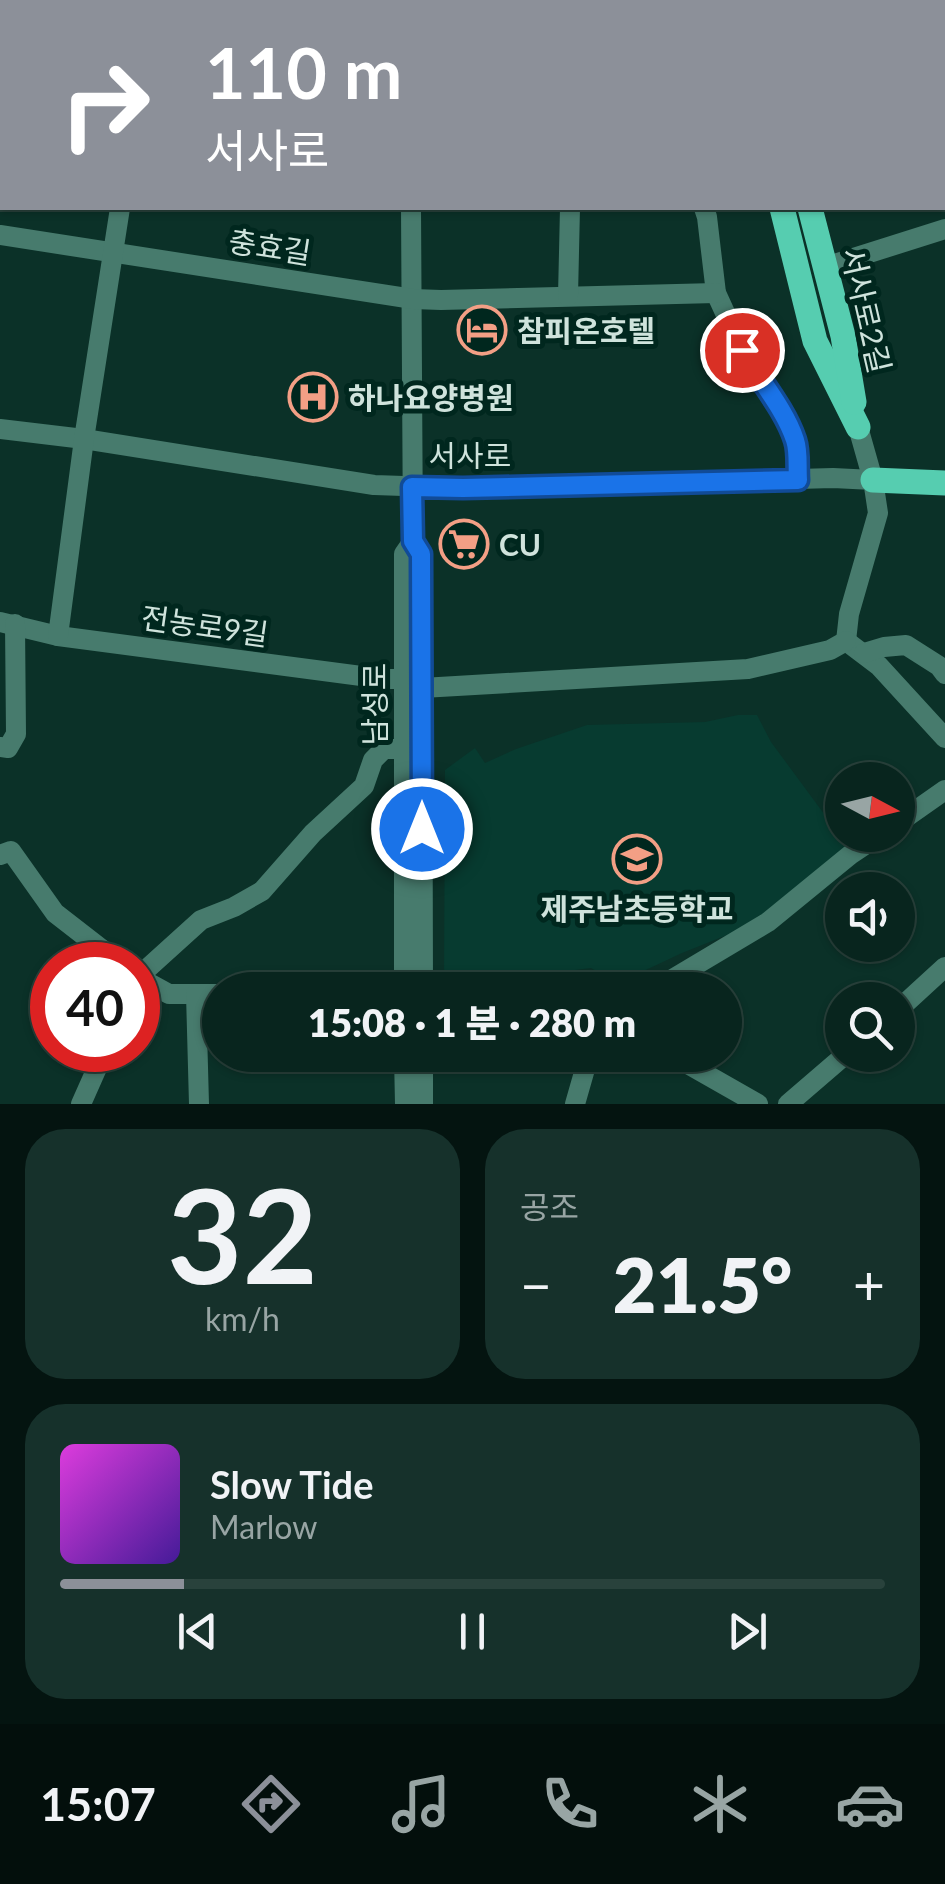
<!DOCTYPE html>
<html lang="ko">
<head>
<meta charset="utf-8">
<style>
  :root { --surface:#08251e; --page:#16312b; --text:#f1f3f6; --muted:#98a5a4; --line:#29423c; --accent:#8c9099 }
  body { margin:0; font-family:Lato,"Noto Sans KR",sans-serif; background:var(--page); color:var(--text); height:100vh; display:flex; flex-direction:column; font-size:38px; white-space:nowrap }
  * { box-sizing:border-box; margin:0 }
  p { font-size:32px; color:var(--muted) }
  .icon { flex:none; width:55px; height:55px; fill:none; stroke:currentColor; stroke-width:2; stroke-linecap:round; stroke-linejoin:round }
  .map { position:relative; height:1104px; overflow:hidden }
  .details { display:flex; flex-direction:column; gap:25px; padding:25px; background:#041410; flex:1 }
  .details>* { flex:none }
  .top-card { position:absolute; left:0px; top:0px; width:945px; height:210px; box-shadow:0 2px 8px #0004,0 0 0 2px var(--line); background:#8c9099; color:#fff; overflow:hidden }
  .needle { width:65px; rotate:97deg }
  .controls { position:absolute; left:825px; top:762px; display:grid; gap:20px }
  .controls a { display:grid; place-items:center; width:90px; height:90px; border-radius:50%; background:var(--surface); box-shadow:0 2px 8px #0004,0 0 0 2px var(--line); font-size:50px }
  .speed { position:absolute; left:30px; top:942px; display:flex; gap:20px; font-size:50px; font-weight:700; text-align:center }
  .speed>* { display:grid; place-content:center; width:130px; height:130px; border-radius:50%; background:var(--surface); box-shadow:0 2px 8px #0004,0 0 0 2px var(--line); line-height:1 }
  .speed .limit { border:15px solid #d22; background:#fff; color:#111 }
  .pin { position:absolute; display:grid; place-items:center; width:85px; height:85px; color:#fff; margin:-42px; border:5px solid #fff; border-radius:50%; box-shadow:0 2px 10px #0007 }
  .me { position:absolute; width:110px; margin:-55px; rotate:0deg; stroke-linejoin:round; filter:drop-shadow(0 0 8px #0008) }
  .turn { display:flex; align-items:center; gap:35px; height:210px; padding:0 40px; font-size:45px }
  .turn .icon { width:130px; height:130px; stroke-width:2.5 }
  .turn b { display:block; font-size:70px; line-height:85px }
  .big { font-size:75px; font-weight:800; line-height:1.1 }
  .details .widget { flex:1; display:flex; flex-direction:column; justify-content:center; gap:15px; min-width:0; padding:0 35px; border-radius:40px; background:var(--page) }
  .details .dial { align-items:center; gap:0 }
  .dial b { font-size:130px; line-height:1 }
  .song { display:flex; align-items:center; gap:30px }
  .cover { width:120px; height:120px; border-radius:15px; background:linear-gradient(135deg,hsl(300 70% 55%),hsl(260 70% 35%)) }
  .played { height:10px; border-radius:5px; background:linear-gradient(90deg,var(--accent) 15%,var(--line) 15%) }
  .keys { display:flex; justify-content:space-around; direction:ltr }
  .heat { display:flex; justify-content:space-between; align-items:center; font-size:55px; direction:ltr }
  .details .tiles { flex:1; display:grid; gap:25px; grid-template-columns:1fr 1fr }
  .widget:last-child { grid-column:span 2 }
  .trip { position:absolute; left:202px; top:972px; width:540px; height:100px; border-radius:50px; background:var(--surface); box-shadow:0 2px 8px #0004,0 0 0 2px var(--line); font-weight:800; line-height:100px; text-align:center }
  .tab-bar { display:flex; height:160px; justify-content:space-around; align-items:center; background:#030f0c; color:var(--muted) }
  .tab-bar .icon { width:70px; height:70px }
  .tab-bar .selected { color:var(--accent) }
  .tab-bar b { font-size:45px; color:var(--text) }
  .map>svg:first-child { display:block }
</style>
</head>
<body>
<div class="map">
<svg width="945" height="1104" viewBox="0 0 945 1104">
  <rect width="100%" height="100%" fill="#0b3128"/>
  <path fill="#073b30" d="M738 715H757L771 742 847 845 763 914 727 935 682 953 618 983 591 968 481 982 451 981 444 977 445 770 475 748 485 763 516 749 587 725 705 722Z"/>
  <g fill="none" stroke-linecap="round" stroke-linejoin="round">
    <g stroke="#477b6d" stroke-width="20">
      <path d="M411 0 412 2"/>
      <path d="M150 2 151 0"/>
      <path d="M549 2 573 1"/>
      <path d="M942 25 945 24"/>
      <path d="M411 208 413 541 421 554 422 565 423 990"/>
      <path d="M704 208 707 217 716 293 742 350 785 417 794 436 797 448 798 479"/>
      <path d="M0 235 413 299 441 300 716 293"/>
      <path d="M825 267 945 229"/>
      <path d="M568 296 570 208"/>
      <path d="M0 429 84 439 374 485 463 488 833 478 873 480"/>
      <path d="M0 622 58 636 384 679H404"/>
      <path d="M58 636 84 439 120 208"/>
      <path d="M846 641 849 614 878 513 873 480 858 427"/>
      <path d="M846 641 879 666 945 738"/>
      <path d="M864 653 884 647 906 645 939 666 945 674"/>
      <path d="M422 688 748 669 830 650 846 641"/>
      <path d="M0 747 8 748 16 734 15 624"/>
      <path d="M898 823 945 790"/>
      <path d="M0 855 11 851 55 913 122 965"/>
      <path d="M138 977 201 920 234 907 262 891 313 833 364 786 373 760 384 749H404"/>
      <path d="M138 977 169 994H220"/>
      <path d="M404 990V554L413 541"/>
      <path d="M654 990 768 922 850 855 880 835"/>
      <path d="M196 994 199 1104"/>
      <path d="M898 1010 945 967"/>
      <path d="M404 1055 405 1104"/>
      <path d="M423 1055V1104"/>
      <path d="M672 1055 758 1104"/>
      <path d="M81 1104 105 1050"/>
      <path d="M575 1104 589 1055"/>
      <path d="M788 1104 845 1055"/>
    </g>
    <g stroke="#56cdb0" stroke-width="25">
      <path d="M703 0 704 2"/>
      <path d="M739 0 740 2"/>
      <path d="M782 208 815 341 858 427"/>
      <path d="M810 208 843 336 854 402"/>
      <path d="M873 480 945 483"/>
    </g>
  </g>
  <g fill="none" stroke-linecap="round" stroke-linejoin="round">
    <g stroke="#114b97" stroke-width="25">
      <path id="route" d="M422 829 421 554 413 541 412 487 463 488 798 480C797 466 799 452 795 440 785 409 758 378 742 350"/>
    </g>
    <use href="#route" stroke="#1a73e8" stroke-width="18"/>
  </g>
  <defs>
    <g id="hotel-ring" transform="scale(2.5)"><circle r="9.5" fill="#00271e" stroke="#f39f85" stroke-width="1.5"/><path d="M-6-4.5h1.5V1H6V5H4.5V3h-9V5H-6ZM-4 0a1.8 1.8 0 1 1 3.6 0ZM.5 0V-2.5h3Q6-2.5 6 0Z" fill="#f39f85"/></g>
    <g id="hospital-ring" transform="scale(2.5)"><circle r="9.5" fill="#00271e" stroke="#f39f85" stroke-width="1.5"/><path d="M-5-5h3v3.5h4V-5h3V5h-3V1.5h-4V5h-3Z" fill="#f39f85"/></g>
    <g id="supermarket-ring" transform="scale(2.5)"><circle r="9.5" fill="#00271e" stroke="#f39f85" stroke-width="1.5"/><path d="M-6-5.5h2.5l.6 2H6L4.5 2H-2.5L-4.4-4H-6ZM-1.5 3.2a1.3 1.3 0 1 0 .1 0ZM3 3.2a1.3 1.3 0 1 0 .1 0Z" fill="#f39f85"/></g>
    <g id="school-ring" transform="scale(2.5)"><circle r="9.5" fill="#00271e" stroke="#f39f85" stroke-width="1.5"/><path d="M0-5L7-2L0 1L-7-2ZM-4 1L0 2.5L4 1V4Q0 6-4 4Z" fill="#f39f85"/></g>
  </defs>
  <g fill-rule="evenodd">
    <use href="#hotel-ring" x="482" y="330"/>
    <use href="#hospital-ring" x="313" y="397"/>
    <use href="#supermarket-ring" x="464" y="544"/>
    <use href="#school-ring" x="637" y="859"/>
  </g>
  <g text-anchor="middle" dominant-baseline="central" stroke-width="10" stroke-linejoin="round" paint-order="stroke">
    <g font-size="30" fill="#cfe3dc" stroke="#00271e">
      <text transform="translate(270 246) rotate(9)">충효길</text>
      <text transform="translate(867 310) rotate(77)">서사로2길</text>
      <text x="470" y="455">서사로</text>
      <text transform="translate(205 625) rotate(8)">전농로9길</text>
      <text transform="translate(374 704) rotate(-90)">남성로</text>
    </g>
    <g font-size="30" font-weight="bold" fill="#cfe3dc" stroke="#00271e" text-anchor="start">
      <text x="517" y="330">참피온호텔</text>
      <text x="348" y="397">하나요양병원</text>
      <text x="499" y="544">CU</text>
      <text x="637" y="908" text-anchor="middle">제주남초등학교</text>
    </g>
  </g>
</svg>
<div class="controls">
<a><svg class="needle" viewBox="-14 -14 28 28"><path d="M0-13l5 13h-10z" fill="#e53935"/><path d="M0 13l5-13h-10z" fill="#98a5a4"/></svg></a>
<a><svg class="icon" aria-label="sound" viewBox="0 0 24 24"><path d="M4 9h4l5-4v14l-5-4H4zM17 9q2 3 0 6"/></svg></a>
<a><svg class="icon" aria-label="search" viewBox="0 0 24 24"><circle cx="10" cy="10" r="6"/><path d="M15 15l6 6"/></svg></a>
</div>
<div class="speed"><div class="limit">40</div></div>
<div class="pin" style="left:742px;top:350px;background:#d93025"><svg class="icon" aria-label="arrive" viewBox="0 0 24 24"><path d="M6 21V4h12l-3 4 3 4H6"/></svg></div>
<svg class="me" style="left:422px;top:829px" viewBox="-20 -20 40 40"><circle r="17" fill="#1a73e8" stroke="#fff" stroke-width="3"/><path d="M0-11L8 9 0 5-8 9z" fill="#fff"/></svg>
<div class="trip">15:08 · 1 분 · 280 m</div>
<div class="top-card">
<div class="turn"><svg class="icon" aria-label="right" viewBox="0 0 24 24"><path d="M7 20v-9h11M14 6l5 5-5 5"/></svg><div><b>110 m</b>서사로</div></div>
</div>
</div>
<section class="details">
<div class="tiles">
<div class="widget dial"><b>32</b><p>km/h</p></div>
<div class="widget"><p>공조</p>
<div class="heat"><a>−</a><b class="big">21.5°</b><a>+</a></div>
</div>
<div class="widget">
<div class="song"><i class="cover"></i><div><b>Slow Tide</b><p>Marlow</p></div></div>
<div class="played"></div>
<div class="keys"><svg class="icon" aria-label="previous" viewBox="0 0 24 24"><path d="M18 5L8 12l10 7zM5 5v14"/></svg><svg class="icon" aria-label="pause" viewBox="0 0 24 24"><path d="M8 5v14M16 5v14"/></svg><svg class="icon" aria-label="next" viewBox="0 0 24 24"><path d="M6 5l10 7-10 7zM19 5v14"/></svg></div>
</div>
</div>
</section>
<nav class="tab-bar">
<b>15:07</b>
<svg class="icon selected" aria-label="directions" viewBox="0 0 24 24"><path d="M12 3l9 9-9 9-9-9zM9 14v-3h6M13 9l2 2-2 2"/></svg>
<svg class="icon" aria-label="music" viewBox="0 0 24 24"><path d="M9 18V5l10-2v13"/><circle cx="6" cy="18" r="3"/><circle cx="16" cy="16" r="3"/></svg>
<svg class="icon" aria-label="phone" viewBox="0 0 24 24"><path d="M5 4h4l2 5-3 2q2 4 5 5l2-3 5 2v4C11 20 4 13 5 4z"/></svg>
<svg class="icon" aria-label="climate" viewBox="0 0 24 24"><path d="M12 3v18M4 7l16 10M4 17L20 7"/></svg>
<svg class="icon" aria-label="car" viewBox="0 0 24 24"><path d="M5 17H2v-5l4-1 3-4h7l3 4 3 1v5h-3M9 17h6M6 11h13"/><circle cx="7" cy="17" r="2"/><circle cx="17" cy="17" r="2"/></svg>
</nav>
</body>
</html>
